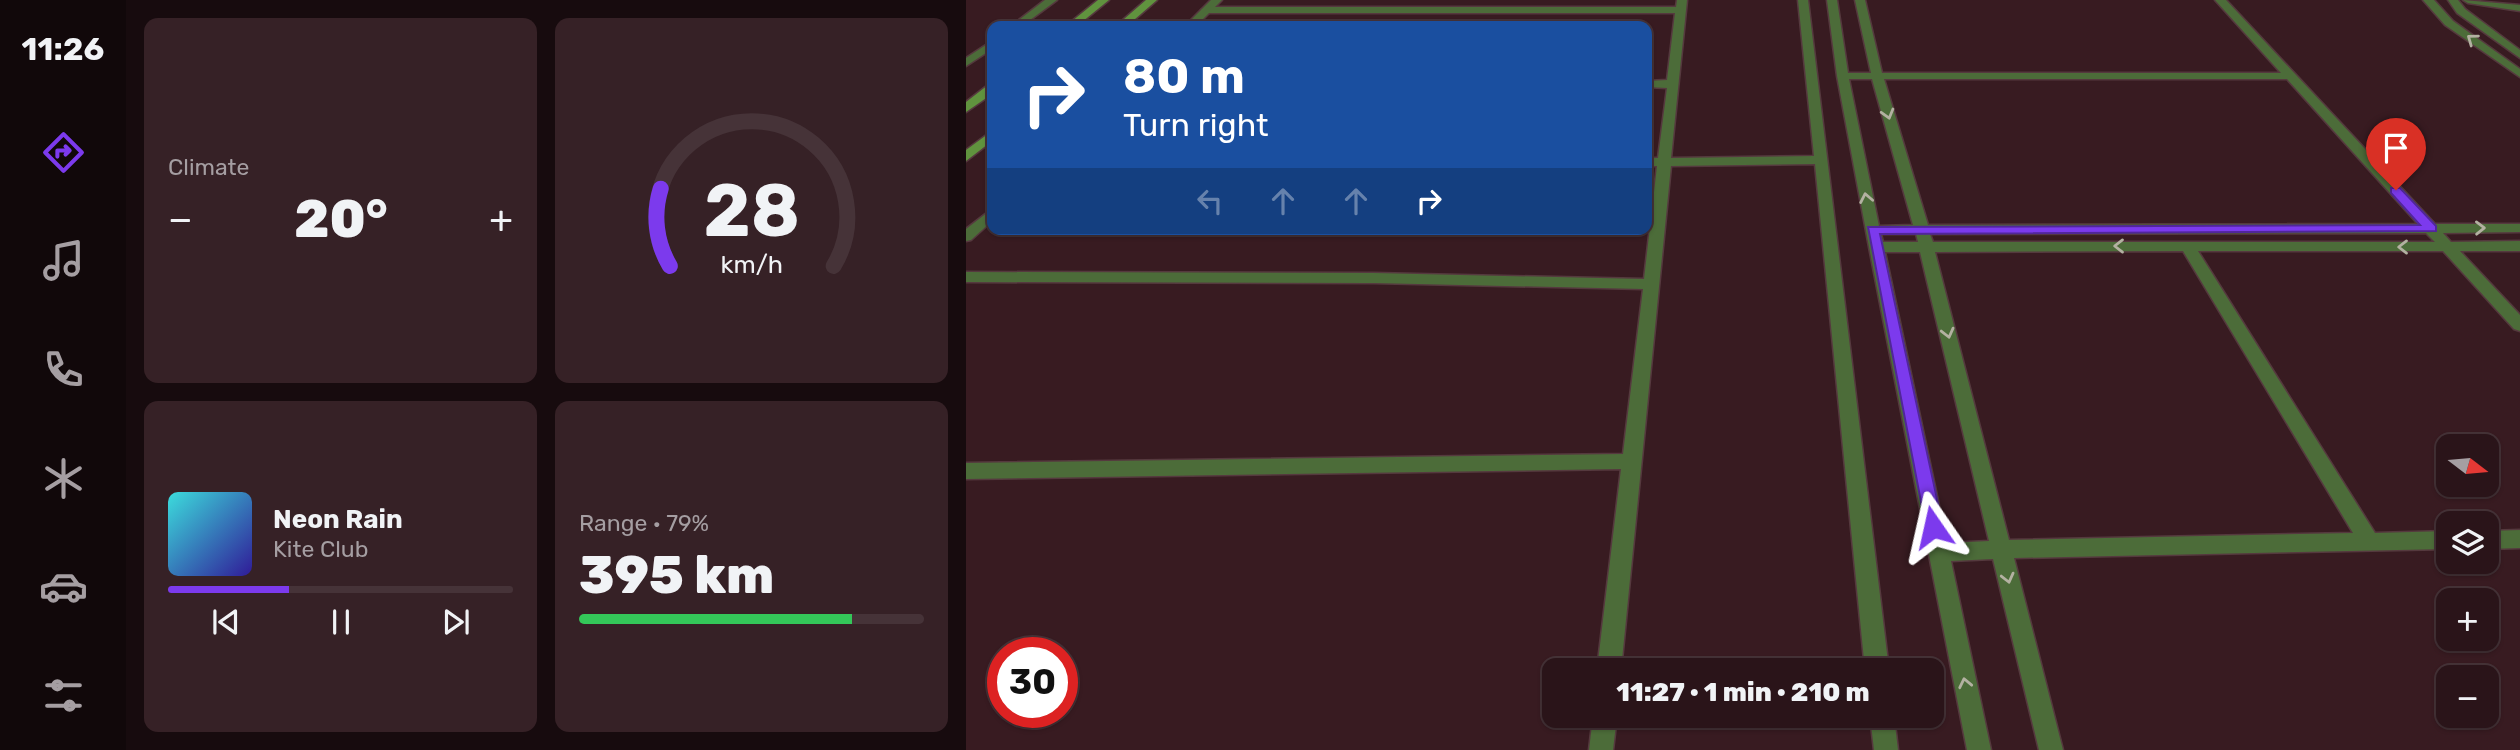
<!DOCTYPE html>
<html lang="en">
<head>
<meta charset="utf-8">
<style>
  :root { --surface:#2a1419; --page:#362126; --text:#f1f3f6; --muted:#a59ea2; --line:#463338; --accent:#7c3aed }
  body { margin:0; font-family:Rubik,sans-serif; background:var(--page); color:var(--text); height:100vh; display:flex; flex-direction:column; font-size:26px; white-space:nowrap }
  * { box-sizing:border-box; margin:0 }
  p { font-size:23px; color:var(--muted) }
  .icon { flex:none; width:38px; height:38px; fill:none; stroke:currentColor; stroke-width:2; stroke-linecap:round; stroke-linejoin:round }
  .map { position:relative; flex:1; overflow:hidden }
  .drawer { display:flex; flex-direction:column; gap:18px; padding:18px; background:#170b0e; width:840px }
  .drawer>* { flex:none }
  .banner { position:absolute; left:21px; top:21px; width:665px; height:214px; border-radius:14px; box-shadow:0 2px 5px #0004,0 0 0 2px var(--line); background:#1a4fa0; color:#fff; overflow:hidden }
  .needle { width:46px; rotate:106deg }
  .fabs { position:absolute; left:1470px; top:434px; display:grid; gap:14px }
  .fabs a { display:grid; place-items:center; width:63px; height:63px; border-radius:14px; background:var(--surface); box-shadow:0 2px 5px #0004,0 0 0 2px var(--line); font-size:35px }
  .speed { position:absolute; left:21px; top:637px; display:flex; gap:14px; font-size:35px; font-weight:700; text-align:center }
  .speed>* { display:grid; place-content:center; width:91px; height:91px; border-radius:50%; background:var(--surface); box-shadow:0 2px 5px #0004,0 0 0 2px var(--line); line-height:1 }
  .speed .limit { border:10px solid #d22; background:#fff; color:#111 }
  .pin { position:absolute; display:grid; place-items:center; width:60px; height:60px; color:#fff; margin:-72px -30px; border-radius:50% 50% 50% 0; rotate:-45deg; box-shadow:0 0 7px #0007 }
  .pin .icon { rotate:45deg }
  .me { position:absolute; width:77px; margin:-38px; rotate:349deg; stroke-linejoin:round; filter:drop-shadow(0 0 5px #0008) }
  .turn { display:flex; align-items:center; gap:24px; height:147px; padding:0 21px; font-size:32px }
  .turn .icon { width:91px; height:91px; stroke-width:2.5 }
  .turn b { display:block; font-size:49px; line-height:60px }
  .lanes { display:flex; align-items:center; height:66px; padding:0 21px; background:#0003; justify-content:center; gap:35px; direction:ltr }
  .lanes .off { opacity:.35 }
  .big { font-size:52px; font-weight:800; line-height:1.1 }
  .drawer .tile { flex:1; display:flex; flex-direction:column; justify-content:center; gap:10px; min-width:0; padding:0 24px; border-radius:14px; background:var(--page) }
  .drawer .dial { align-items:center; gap:0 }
  .dial svg { height:182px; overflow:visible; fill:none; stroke:var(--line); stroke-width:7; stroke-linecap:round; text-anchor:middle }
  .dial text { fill:var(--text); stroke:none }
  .song { display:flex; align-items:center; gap:21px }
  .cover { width:84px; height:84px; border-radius:10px; background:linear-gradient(135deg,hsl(180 70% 55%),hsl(250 70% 35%)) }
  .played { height:7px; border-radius:4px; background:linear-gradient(90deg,var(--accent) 35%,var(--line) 35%) }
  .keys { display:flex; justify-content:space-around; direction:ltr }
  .heat { display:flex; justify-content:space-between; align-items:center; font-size:38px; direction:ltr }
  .charge { height:10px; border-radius:5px; background:linear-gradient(90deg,#34c759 79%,var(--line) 0) }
  .drawer .tiles { flex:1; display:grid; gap:18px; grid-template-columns:repeat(2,1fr) }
  .trip { position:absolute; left:576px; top:658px; width:402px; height:70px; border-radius:14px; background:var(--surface); box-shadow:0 2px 5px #0004,0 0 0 2px var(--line); font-weight:800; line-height:70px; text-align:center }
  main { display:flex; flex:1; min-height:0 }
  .menu { display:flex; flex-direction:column; width:126px; justify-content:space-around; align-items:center; background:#11080a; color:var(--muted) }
  .menu .icon { width:49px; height:49px }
  .menu .active { color:var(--accent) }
  .menu b { font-size:32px; color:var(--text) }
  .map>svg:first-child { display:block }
</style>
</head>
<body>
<main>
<nav class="menu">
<b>11:26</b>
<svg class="icon active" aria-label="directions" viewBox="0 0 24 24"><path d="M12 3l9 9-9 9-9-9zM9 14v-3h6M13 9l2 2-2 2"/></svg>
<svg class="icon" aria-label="music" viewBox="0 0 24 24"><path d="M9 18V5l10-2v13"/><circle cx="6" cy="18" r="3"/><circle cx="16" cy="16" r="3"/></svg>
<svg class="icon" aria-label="phone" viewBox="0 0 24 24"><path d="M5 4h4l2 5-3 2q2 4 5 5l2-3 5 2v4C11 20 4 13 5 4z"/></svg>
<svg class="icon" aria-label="climate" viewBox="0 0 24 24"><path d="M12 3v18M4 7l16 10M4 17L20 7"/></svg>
<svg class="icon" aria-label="car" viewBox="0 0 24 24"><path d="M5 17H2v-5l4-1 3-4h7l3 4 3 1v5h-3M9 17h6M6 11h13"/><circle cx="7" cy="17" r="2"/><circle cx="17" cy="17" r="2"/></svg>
<svg class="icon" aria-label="filters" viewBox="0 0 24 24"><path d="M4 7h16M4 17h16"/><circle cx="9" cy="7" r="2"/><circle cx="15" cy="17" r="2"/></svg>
</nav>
<section class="drawer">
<div class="tiles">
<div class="tile"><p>Climate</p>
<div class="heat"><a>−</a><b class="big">20°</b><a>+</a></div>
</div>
<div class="tile dial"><svg viewBox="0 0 100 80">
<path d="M14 69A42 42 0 1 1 86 69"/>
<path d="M14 69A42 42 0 0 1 10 35" stroke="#7c3aed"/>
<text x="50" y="56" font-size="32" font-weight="700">28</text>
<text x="50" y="72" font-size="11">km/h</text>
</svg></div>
<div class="tile">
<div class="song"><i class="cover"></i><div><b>Neon Rain</b><p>Kite Club</p></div></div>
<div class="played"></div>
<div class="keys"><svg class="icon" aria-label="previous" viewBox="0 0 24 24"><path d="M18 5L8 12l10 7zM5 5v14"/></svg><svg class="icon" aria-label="pause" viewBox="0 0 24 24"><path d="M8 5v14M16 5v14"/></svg><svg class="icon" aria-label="next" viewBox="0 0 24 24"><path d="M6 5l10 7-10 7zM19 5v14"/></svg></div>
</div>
<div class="tile"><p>Range · 79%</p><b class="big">395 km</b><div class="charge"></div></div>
</div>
</section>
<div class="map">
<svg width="1554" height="750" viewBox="0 0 1554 750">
  <rect width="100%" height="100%" fill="#381b21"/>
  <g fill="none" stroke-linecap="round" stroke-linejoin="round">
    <g stroke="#55393e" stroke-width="3">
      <g id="minor">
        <path d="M711 0H721L705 158 848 156 832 0H842L923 670H899L849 164 705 166 655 670H631L655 469 0 479V463L657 454 677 289 408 283 0 282V272L408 273 678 279 691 166H681V158H692L701 88 681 87V81L701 80 709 13H240L235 10 240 7H710Z"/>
        <path d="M861 0H871L882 73H905L889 0H899L916 73H1315L1249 0H1260L1469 224H1554V232L1477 233 1485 242 1554 241V251H1494L1554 315V331L1548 329 1477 251H1232L1409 533 1482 531V549L1048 558 1097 750H1073L1027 559 985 561 1025 750H1001L903 247 871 76ZM883 79H906L947 225 913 226ZM918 79H1321L1452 224 962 225ZM1460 233 1469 242H967L964 234ZM915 234H950L952 242H917ZM1217 251 1387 533 1043 540 969 252ZM919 252H954L1023 541 981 543Z"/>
        <path d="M1457 0H1468L1487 21 1554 69V77L1479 25Z"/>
        <path d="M1482 0H1492L1499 9 1554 50V58L1491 13Z"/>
        <path d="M1497 0 1554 5V11L1502 3Z"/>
        <path d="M1554 530V548L1521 549V531Z"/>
        <path d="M627 716H651L647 750H623Z"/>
        <path d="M904 716H928L932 750H908Z"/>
      </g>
    </g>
    <g stroke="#55393e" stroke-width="3">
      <g id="tertiary">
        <path d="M79 0H91L56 26H45Z"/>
        <path d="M245 0H256L230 26H219Z"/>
        <path d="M26 41V49L0 66V58Z"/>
        <path d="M26 209V221L5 240 0 241V229Z"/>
      </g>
    </g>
    <g stroke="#55393e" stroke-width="3">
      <g id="secondary">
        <path d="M132 0H143L111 26H100Z"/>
        <path d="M180 0H191L161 26H150Z"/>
        <path d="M22 85H26V94L0 112V102Z"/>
        <path d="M26 131V141L0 161V150Z"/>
      </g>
    </g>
    <use href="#minor" fill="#4c6c39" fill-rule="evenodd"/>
    <use href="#tertiary" fill="#4c6c39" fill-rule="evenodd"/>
    <use href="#secondary" fill="#60933e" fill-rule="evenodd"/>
  </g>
  <defs><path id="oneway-chevron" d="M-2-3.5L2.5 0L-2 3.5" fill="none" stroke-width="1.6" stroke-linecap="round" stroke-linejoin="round" transform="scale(1.75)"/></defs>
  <g stroke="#b3b1a1">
    <use href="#oneway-chevron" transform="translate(1506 39) rotate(-144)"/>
    <use href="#oneway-chevron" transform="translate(922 114) rotate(74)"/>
    <use href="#oneway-chevron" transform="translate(900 198) rotate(-101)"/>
    <use href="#oneway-chevron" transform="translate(1514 228) rotate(-1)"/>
    <use href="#oneway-chevron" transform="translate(1153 246) rotate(-180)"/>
    <use href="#oneway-chevron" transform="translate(1437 247) rotate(180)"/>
    <use href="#oneway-chevron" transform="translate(982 333) rotate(76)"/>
    <use href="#oneway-chevron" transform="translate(1042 578) rotate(76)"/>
    <use href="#oneway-chevron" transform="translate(999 683) rotate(-102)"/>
  </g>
  <path fill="#7c3aed" stroke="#51269a" stroke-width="2" d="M1425 188H1434L1470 226V231L914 234 977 527 974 533H961L902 227 1454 225 1425 193Z"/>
</svg>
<div class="fabs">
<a><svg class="needle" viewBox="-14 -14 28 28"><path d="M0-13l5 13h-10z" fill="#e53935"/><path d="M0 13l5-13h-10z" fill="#a59ea2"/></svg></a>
<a><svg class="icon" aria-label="layers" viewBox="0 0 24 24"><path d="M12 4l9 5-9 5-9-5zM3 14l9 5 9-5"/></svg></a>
<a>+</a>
<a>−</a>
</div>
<div class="speed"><div class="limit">30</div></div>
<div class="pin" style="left:1430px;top:190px;background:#d93025"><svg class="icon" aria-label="arrive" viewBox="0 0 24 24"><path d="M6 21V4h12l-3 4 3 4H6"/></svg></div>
<svg class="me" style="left:967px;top:527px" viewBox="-20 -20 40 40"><path d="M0-17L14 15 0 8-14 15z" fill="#7c3aed" stroke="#fff" stroke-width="4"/></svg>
<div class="trip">11:27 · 1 min · 210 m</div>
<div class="banner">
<div class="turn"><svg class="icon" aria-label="right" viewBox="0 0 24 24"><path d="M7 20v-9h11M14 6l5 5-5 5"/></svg><div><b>80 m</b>Turn right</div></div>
<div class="lanes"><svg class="icon off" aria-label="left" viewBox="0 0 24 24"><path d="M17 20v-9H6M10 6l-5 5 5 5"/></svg><svg class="icon off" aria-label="ahead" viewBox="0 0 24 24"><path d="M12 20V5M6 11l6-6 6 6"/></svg><svg class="icon off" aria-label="ahead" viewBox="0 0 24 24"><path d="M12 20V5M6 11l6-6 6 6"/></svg><svg class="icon" aria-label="right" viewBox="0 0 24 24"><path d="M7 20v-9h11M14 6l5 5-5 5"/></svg></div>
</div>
</div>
</main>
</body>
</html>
